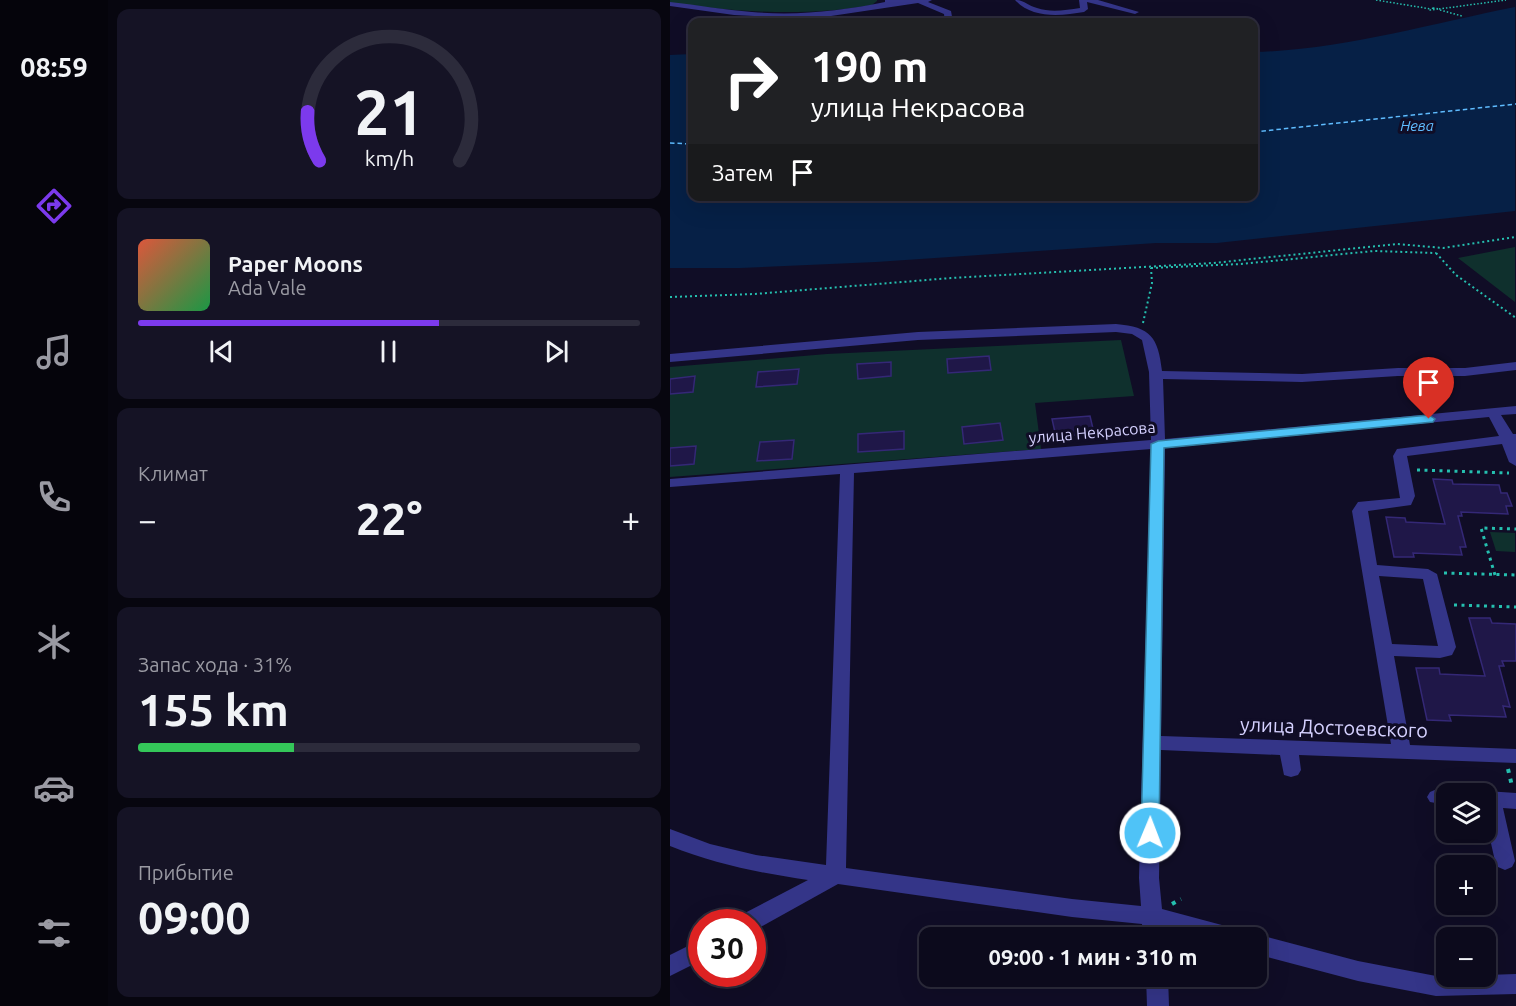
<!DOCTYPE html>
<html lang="ru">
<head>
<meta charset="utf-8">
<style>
  :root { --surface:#0c0a1c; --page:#151325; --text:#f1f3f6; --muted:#9a9aa3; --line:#2c2b3b; --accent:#7c3aed }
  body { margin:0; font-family:Ubuntu,sans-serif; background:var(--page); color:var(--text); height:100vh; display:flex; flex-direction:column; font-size:22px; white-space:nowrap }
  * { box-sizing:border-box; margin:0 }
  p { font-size:20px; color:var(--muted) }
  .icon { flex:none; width:33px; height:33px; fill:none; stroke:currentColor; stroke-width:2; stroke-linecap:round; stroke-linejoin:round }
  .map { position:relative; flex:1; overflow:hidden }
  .details { display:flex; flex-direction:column; gap:9px; padding:9px; background:#07060f; width:562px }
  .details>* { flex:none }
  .banner { position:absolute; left:18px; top:18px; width:570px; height:183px; border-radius:12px; box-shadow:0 6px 24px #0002,0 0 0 2px var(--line); background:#202124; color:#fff; overflow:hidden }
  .buttons { position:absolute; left:766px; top:783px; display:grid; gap:12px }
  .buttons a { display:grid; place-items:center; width:60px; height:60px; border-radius:12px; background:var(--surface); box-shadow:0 6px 24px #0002,0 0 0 2px var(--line); font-size:30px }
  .speed { position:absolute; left:18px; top:909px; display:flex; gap:12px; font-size:30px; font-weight:700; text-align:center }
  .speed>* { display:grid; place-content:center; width:78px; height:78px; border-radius:50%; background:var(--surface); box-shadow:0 6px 24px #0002,0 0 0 2px var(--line); line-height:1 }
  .speed .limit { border:9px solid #d22; background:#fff; color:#111 }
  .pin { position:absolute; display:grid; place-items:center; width:51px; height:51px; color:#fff; margin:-62px -26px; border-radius:50% 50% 50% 0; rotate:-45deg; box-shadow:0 0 6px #0007 }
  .pin .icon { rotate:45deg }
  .me { position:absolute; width:66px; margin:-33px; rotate:1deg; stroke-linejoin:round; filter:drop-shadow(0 0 4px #0008) }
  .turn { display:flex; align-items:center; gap:21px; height:126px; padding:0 24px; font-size:27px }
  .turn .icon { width:78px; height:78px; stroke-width:2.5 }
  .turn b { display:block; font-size:42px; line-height:51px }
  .then { display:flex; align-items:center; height:57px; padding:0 24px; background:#0003; gap:12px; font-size:22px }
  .big { font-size:45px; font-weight:600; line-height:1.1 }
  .details .tile { flex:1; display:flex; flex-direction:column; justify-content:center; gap:9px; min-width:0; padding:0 21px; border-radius:12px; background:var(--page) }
  .details .dial { align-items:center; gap:0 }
  .dial svg { height:156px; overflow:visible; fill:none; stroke:var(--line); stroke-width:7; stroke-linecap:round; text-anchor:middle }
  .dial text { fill:var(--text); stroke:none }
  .song { display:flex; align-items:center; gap:18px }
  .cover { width:72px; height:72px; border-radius:9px; background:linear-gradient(135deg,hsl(10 70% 55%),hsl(140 70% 35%)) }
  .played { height:6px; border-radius:3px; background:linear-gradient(90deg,var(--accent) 60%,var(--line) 60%) }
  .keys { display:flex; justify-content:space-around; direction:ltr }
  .heat { display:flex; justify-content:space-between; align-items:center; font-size:33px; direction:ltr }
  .charge { height:9px; border-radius:4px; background:linear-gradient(90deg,#34c759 31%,var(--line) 0) }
  .trip { position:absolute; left:249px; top:927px; width:348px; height:60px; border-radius:12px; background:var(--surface); box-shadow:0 6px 24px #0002,0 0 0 2px var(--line); font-weight:600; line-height:60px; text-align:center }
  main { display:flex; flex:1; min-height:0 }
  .menu { display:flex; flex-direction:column; width:108px; justify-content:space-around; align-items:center; background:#05040b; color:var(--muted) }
  .menu .icon { width:42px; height:42px }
  .menu .current { color:var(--accent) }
  .menu b { font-size:27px; color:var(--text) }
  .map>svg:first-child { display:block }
</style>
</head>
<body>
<main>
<nav class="menu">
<b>08:59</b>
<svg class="icon current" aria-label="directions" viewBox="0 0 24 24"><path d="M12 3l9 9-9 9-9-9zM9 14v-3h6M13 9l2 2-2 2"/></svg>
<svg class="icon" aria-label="music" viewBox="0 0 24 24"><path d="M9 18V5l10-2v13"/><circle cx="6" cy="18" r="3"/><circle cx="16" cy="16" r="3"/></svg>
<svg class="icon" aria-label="phone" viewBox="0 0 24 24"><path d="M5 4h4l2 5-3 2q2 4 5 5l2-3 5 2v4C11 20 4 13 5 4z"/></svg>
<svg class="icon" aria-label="climate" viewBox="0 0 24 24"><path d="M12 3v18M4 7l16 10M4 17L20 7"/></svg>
<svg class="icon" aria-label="car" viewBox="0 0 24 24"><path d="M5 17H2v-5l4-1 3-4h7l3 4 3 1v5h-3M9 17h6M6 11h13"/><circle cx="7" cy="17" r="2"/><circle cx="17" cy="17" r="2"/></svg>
<svg class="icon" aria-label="filters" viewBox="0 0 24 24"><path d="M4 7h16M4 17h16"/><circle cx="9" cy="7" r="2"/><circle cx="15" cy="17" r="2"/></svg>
</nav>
<section class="details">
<div class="tile dial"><svg viewBox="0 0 100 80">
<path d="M14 69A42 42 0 1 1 86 69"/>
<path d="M14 69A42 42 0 0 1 8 44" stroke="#7c3aed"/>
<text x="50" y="56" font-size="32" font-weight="700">21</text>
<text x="50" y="72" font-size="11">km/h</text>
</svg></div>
<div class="tile">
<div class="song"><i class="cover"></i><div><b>Paper Moons</b><p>Ada Vale</p></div></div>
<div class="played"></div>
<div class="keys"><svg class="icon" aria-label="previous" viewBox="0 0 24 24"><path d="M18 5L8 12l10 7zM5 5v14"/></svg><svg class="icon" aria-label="pause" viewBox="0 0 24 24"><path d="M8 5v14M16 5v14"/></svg><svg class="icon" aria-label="next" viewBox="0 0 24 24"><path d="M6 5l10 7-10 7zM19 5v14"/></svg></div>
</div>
<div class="tile"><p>Климат</p>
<div class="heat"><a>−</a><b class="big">22°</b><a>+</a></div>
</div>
<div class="tile"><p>Запас хода · 31%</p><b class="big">155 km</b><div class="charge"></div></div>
<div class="tile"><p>Прибытие</p><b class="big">09:00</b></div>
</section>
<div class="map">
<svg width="846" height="1006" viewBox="0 0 846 1006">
  <rect width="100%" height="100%" fill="#100d26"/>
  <g fill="#0f302d">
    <path d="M0 0H207V1L202 5C133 17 69 12 0 3Z"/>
    <path d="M845 247V302L788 258Z"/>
    <path d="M451 340 464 396 365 403 371 449 0 477V367L157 354Z"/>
    <path d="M820 532 845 533V552L826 551Z"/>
  </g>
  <path fill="#062046" d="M845 7V211L547 243H486L206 262 70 268H0V55L22 54V196H584V52C672 50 759 24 845 7Z"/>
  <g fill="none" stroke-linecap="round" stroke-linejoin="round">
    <g stroke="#5fbcff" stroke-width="1.5" stroke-dasharray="4.5 3" stroke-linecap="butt">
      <path d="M584 132 846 104"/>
      <path d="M0 143 22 144"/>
    </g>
  </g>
  <g fill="#1f1748" stroke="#342876" stroke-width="1.5">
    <path d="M319 356 321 370 278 373 277 359Z"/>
    <path d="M221 362V376L188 379 187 364Z"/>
    <path d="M129 369 127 384 86 387 88 372Z"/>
    <path d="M25 376 23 392 0 394V379Z"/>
    <path d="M420 416 424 433 386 437 382 419Z"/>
    <path d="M330 423 333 440 294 444 292 427Z"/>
    <path d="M234 431V449L188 452V434Z"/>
    <path d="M124 440 122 459 87 461 90 442Z"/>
    <path d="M26 446 24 464 0 466V448Z"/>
    <path d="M763 479 782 480 783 484 829 485 831 493H837L842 506H836L838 514 791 512 792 516H788L796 547H790L792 555 743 553 744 557H724L716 517 735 518 736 522 775 524Z"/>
    <path d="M799 618H820L822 623 846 624V661H832L834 666H829L840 707 833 706 836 717 779 715 781 721 757 720 746 668H769L770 674 815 676Z"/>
  </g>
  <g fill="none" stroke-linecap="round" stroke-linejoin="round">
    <g stroke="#25bfaf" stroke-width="1.5" stroke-dasharray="1.5 2" stroke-linecap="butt">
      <path d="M706 0 761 9"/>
      <path d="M763 8 769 9 760 10Z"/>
      <path d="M769 9 836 0"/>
      <path d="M770 10 792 16"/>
    </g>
    <g stroke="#25bfaf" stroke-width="2" stroke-dasharray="2 3" stroke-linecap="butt">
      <path d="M766 253 786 275 846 318"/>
      <path d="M481 268 571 264 704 251 766 253"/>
      <path d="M0 297 85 294 281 278 543 263 727 244 773 248 846 237"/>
      <path d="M473 323 482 283 481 268"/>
    </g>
    <g stroke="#25bfaf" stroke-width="3" stroke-dasharray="3 4.5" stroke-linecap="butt">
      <path d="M747 470 839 473"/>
      <path d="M774 573 846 575"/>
      <path d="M825 575 811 528 846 529"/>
      <path d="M784 605 846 607"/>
    </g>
    <g stroke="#25bfaf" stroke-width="4" stroke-dasharray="4 6" stroke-linecap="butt">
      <path d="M838 769 842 786"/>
      <path d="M502 904 511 899"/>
    </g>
    <g fill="#343588" fill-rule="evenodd">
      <path d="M215 0H262L258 2 281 11 283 22H275L274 14 248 3 161 16 122 18 64 15 0 6V2C28 5 55 10 82 12 127 16 171 11 215 2Z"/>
      <path d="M345 0C355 0 358 6 367 8 381 13 396 10 410 8L409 0H428L469 12 465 14 417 2 418 9 414 12C391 16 362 19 345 0Z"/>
      <path d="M446 324C481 327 488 337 492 371L632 374 728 368H795L846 362V370L795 376H728L632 382 493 379 495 439 846 406V414L831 415 843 434H846V466L839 462 832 444 737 456 745 496 741 505 698 511 707 565 758 569 767 574 786 647 782 655 770 658 724 656 740 745 846 749V763L629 755 631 770 628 775 621 777 614 775 610 755 491 750 489 878 492 909 563 928 571 931 574 938H527L494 928 495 938H473L472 924 402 917 168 884 87 929 82 930V922H69L71 915 138 880C90 873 45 864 0 846V829L40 844 86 855 156 865 170 474 0 487V479L481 440 479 372 472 340 462 334 446 332 248 340 0 362V354L248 332ZM819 417 829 436 727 449 723 456 730 498 688 502 682 511 721 744 491 736 495 448ZM481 449 469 878 471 906 402 899 176 868 184 473ZM709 576 753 579 768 646 722 644Z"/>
      <path d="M767 789 784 792 785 794H777V805L760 802 757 797 760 792Z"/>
      <path d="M816 791 846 793V809L833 808 845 861 842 867 835 870 828 867 825 861 816 821V794H809Z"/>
      <path d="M586 934 688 961 766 976H816V975L846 974V994L766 996 688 981 586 954V938H578Z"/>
      <path d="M32 939V960L0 976V955Z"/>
      <path d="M476 976H498L499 1006H477Z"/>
    </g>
  </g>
  <path fill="#4fc3f7" stroke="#337fa1" stroke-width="1.5" d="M759 415 765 419 763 422 494 448 489 833 486 838 480 840 473 838 471 833 481 444 488 441Z"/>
  <g text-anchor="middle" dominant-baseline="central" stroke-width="6" stroke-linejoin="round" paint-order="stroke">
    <g font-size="15" font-style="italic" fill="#5fbcff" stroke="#100d26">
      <text x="747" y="125">Нева</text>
    </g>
    <g font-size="16" fill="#d5d1ff" stroke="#100d26">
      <text transform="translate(422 432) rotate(-5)">улица Некрасова</text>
    </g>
    <g font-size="20" fill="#d5d1ff" stroke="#100d26">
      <text transform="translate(664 727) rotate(2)">улица Достоевского</text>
    </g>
  </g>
</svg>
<div class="buttons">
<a><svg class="icon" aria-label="layers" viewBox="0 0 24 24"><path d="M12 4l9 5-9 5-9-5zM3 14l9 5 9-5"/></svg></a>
<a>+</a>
<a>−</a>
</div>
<div class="speed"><div class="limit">30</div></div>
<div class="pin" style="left:759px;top:419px;background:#d93025"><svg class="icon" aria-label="arrive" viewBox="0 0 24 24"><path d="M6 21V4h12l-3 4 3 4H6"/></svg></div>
<svg class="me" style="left:480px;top:833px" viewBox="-20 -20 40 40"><circle r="17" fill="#4fc3f7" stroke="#fff" stroke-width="3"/><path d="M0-11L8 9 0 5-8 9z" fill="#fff"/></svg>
<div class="trip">09:00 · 1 мин · 310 m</div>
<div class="banner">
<div class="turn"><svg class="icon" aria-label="right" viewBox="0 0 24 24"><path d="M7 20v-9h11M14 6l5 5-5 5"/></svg><div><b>190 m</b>улица Некрасова</div></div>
<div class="then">Затем<svg class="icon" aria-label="arrive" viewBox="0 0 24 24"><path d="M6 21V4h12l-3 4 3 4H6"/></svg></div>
</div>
</div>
</main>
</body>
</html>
